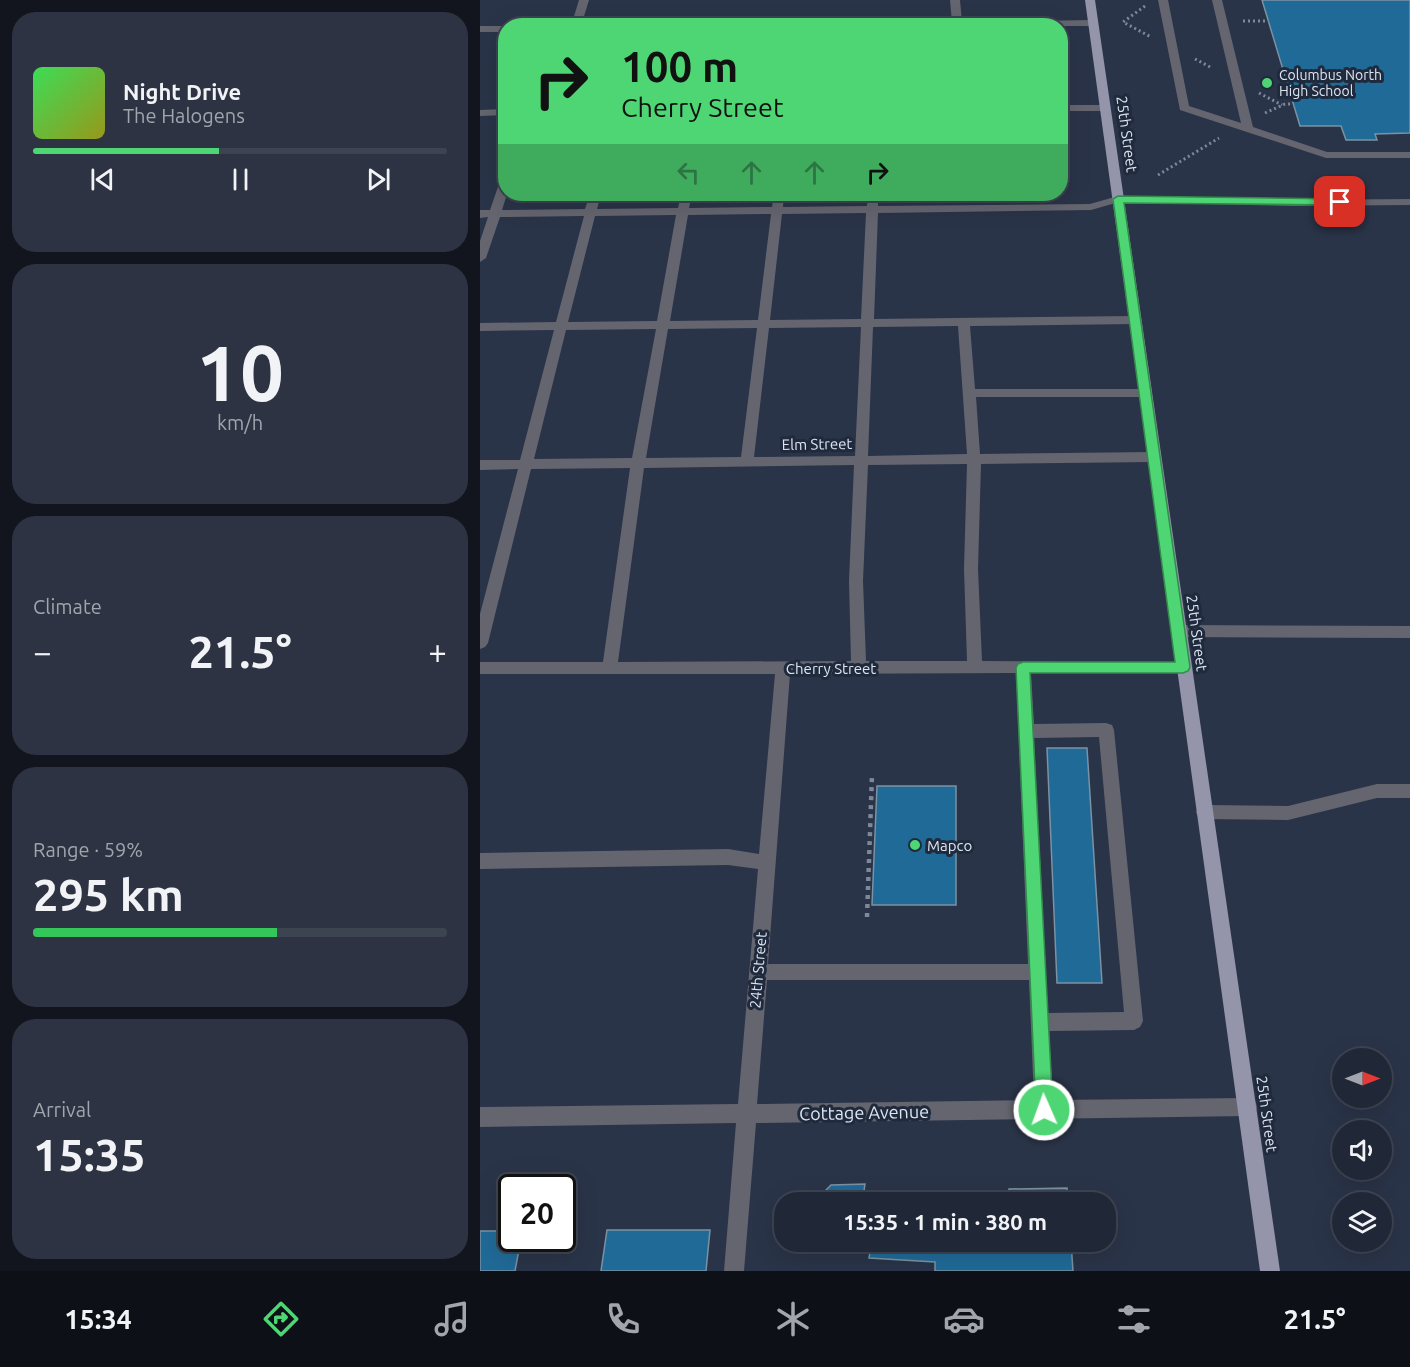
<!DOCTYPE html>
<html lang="en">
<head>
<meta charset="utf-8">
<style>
  :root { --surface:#202736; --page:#2d3342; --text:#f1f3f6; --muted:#a2a5ad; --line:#3d4451; --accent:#4ed675 }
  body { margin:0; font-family:Ubuntu,sans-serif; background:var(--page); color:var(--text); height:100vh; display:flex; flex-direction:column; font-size:22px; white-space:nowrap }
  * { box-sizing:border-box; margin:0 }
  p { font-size:20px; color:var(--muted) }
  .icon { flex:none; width:33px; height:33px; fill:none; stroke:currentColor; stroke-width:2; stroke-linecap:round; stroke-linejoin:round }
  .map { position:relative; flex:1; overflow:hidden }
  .details { display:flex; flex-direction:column; gap:12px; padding:12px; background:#12151e; width:480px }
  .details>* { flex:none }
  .guide { position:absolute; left:18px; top:18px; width:570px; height:183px; border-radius:24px; box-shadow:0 6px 24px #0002,0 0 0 2px var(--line); background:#4ed675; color:#111; overflow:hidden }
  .needle { width:39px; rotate:90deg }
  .controls { position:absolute; left:852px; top:1048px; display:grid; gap:12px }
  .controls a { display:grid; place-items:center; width:60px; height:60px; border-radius:50%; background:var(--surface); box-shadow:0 6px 24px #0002,0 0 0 2px var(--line); font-size:30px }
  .speed { position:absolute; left:18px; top:1174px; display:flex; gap:12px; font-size:30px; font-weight:700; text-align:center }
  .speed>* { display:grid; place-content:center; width:78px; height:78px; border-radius:50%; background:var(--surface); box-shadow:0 6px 24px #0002,0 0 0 2px var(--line); line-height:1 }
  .speed .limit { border:3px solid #111; border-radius:9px; background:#fff; color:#111 }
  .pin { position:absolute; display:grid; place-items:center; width:51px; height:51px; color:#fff; margin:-26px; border-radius:12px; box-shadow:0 3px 9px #0006 }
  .me { position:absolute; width:66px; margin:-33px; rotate:358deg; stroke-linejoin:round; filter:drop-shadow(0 0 4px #0008) }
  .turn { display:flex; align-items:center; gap:21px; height:126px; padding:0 24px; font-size:27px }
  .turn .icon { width:78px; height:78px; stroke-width:2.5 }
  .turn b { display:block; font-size:42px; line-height:51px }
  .lanes { display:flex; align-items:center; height:57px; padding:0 24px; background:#0003; justify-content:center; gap:30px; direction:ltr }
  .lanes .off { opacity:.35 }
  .big { font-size:45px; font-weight:700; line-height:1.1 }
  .details .card { flex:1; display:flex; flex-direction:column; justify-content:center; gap:9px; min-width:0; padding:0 21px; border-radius:24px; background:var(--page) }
  .details .dial { align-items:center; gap:0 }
  .dial b { font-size:78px; line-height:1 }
  .song { display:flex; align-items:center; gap:18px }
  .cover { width:72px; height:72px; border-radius:9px; background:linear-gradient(135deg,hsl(130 70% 55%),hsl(60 70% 35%)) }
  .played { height:6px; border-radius:3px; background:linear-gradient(90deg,var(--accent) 45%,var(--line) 45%) }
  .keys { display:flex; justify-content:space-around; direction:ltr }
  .heat { display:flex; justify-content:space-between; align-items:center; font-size:33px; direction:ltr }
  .charge { height:9px; border-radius:4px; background:linear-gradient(90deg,#34c759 59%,var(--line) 0) }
  .trip { position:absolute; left:294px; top:1192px; width:342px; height:60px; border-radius:24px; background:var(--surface); box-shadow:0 6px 24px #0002,0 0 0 2px var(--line); font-weight:700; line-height:60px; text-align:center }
  .tabs { display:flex; height:96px; justify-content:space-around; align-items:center; background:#0d1016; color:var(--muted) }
  .tabs .icon { width:42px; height:42px }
  .tabs .on { color:var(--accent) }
  .tabs b { font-size:27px; color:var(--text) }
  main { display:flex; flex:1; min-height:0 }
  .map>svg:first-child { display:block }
</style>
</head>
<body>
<main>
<section class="details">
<div class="card">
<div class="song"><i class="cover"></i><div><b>Night Drive</b><p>The Halogens</p></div></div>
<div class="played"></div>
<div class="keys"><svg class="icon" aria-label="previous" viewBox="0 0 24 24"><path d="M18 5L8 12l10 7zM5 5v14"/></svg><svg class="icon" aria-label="pause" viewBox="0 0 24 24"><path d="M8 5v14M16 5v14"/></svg><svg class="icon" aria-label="next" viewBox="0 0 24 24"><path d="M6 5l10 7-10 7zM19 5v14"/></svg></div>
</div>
<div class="card dial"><b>10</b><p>km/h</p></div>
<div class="card"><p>Climate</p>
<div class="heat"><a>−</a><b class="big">21.5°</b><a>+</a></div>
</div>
<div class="card"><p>Range · 59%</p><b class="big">295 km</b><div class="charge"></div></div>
<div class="card"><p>Arrival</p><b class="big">15:35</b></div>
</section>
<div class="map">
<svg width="930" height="1271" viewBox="0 0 930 1271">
  <rect width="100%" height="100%" fill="#2a3448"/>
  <g fill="#206a97" stroke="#7a92a3" stroke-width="1.5">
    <path d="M782 0H930V133L895 134 897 140H866L861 126H820Z"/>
    <path d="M567 748H607L622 983H577Z"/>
    <path d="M397 786H476V905H392Z"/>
    <path d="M385 1184 384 1191 429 1193V1198L529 1199V1189L587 1188 588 1203H344V1192L351 1185Z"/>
    <path d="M127 1230H230L226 1271H121Z"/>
    <path d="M0 1231H32V1239H41L35 1271H0Z"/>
    <path d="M342 1242H591L593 1271H455V1262L389 1258 390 1252H342Z"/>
  </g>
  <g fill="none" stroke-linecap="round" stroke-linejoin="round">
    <g stroke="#7f8899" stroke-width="3" stroke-dasharray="2 3" stroke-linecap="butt">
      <path d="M665 6 643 22 671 37"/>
      <path d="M763 21H789"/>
      <path d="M715 59 732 68"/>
      <path d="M779 93 802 105"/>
      <path d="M785 113 805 104H813"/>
      <path d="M678 175 739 138"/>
    </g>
    <path stroke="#7f8899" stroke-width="4.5" stroke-dasharray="4 5" stroke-linecap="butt" d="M387 917 392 775"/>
    <g fill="#656570" fill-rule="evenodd">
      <path d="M99 0H109L101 26H91Z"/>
      <path d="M470 0H480L482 22 613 20 618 23 613 26H353L358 23 472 22Z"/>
      <path d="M678 0H688L709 106 761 123 732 0H742L773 127 847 152H930V158H846L700 110Z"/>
      <rect x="0" y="26" width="26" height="6"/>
      <path d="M580 105H625L630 108 625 111H580Z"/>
      <path d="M26 109V115L0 116V110Z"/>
      <path d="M26 178V194H27L22 210 105 209 110 194H121L117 209 198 208 201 194H212L209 208 292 207 294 194H304L303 207 387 206 388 194H398V206L610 204 638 196 813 200 930 199V205L813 206 639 202 611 210 398 213 394 319 655 316 661 320 655 324 490 326 495 389H665L671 393 665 397H496L500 454 674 452 681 457 674 462 501 464 498 569 502 661 708 663 711 667 708 671 703 673H551L554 724 626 723 632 725 634 730 663 1021 660 1027 654 1030 569 1031 573 1100 768 1098 775 1100 777 1107 775 1114 768 1116 276 1123 264 1271H244L256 1123 0 1127V1107L258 1104 278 869 248 865 0 869V853L248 849 279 854 295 674H0V662H123L150 468 51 469 8 643 5 647 0 649V614L38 469 0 470V460H40L74 330 0 331V323L76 322 104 216 20 217 6 258 0 262V241L8 217 0 218V210H10L20 181ZM386 213 381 319 290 320 302 214ZM291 214 278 320 190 321 208 215ZM196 215 177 321 88 322 115 216ZM478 326 487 454 388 456 393 327ZM381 327 375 456 274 457 289 328ZM277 328 261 457 166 458 188 329ZM176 329 152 458 54 459 86 330ZM487 464 484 569 487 661H386L383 581 388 465ZM374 465 369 581 371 661 138 662 164 468ZM536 673 548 964H288L310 674ZM619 737 644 1012 568 1013 554 738ZM287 980H549L554 1100 277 1104Z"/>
      <path d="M698 625 930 626V638L698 637 693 635 691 631 693 627Z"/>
      <path d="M897 784H930V798H897L808 820 724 819 718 817 716 812 718 807 724 805 808 806Z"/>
    </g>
    <path fill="#9494aa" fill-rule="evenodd" d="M605 0H615L800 1271H780Z"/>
  </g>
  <path fill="#4ed675" stroke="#338b4c" stroke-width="1.5" d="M638 196 860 199 865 202 860 205 644 203 710 667 708 671 703 673H550L573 1110 570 1116 564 1119 558 1116 556 1110 536 668 538 664 543 662H695L633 199Z"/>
  <g fill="#4ed675" stroke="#202a3d" stroke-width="2">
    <circle cx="787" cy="83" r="6"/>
    <circle cx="435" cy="845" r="6"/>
  </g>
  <g text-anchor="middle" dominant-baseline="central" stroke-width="6" stroke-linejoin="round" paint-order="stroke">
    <g font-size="14" fill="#dee5f2" stroke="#202a3d" text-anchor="start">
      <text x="799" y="75">Columbus North<tspan x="799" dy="16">High School</tspan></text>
    </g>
    <g font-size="15" fill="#dee5f2" stroke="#202a3d">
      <text transform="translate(647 134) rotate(82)">25th Street</text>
      <text transform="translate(337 444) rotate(-1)">Elm Street</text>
      <text transform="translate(717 633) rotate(82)">25th Street</text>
      <text x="351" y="668">Cherry Street</text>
      <text transform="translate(278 970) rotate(-85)">24th Street</text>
      <text transform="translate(787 1114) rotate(82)">25th Street</text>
    </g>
    <g font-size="15" fill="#dee5f2" stroke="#202a3d" text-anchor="start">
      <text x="447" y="845">Mapco</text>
    </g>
    <g font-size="18" fill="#dee5f2" stroke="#202a3d">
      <text transform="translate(384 1112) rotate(-1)">Cottage Avenue</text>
    </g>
  </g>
</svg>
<div class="controls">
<a><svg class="needle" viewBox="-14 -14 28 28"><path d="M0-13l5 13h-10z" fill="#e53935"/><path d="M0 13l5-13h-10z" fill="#a2a5ad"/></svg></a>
<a><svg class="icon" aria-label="sound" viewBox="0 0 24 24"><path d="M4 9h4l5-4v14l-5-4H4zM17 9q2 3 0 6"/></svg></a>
<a><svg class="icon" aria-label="layers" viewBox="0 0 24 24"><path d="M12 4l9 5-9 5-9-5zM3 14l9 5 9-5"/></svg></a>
</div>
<div class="speed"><div class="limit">20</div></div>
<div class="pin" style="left:860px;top:202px;background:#d93025"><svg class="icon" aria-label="arrive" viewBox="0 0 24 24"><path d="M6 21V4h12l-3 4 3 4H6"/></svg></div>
<svg class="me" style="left:564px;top:1110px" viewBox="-20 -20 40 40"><circle r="17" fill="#4ed675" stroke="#fff" stroke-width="3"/><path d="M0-11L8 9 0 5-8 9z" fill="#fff"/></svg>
<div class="trip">15:35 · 1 min · 380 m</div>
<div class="guide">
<div class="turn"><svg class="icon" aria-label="right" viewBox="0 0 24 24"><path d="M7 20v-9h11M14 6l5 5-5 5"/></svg><div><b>100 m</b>Cherry Street</div></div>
<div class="lanes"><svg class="icon off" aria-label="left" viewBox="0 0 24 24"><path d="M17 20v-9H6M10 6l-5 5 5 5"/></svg><svg class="icon off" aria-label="ahead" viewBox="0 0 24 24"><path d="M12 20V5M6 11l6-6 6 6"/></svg><svg class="icon off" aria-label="ahead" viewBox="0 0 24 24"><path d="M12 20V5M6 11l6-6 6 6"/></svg><svg class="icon" aria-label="right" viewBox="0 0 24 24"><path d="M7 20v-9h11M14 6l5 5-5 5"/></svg></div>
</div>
</div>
</main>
<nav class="tabs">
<b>15:34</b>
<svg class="icon on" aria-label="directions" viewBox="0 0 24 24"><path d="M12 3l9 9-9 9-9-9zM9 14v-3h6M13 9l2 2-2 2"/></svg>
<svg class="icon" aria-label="music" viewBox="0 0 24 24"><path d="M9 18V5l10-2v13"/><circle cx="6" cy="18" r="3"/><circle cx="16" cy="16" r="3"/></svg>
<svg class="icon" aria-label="phone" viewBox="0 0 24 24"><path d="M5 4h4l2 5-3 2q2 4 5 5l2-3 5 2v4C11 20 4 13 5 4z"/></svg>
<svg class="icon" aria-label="climate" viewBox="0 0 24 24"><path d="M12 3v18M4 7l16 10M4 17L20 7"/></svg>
<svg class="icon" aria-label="car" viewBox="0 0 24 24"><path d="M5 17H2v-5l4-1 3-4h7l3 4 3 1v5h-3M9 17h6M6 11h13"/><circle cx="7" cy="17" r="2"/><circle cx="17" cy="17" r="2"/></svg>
<svg class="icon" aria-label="filters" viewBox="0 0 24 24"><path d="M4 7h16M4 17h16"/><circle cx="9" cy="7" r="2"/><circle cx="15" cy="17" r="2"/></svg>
<b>21.5°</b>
</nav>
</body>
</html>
